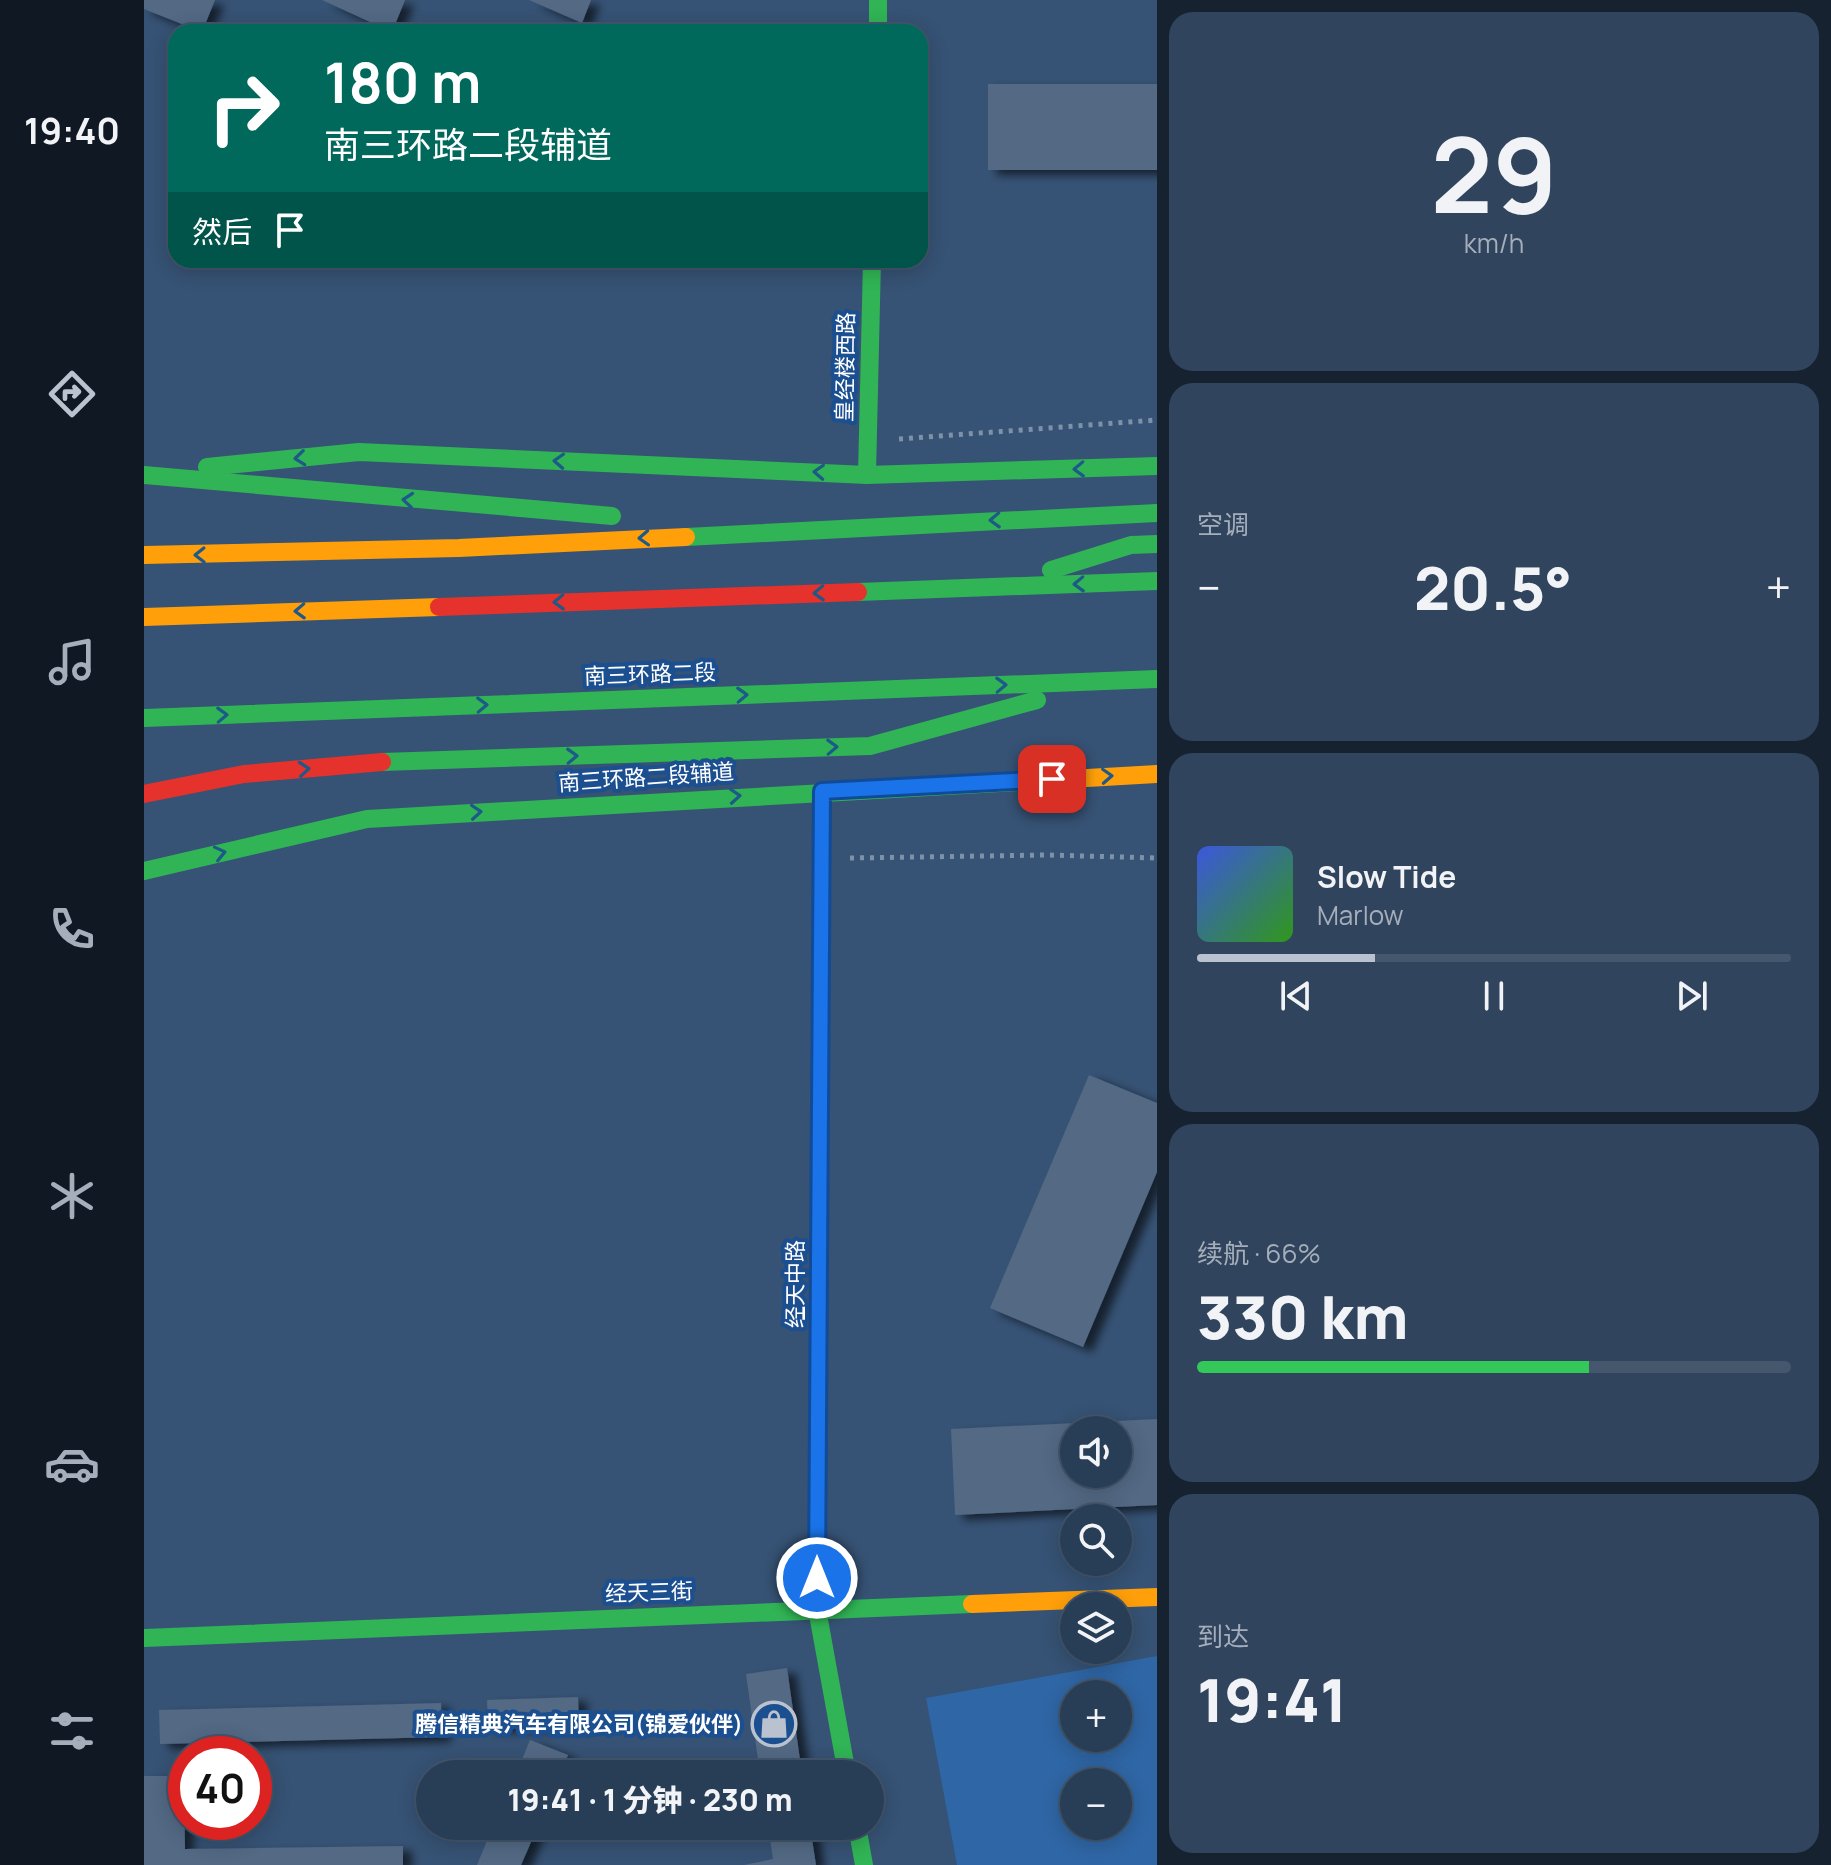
<!DOCTYPE html>
<html lang="zh">
<head>
<meta charset="utf-8">
<style>
  :root { --surface:#283e57; --page:#30455d; --text:#f1f3f6; --muted:#a5aeba; --line:#44576d; --accent:#b9c2ce }
  body { margin:0; font-family:Manrope,"Noto Sans SC",sans-serif; background:var(--page); color:var(--text); height:100vh; display:flex; flex-direction:column; font-size:30px; white-space:nowrap }
  * { box-sizing:border-box; margin:0 }
  p { font-size:26px; color:var(--muted) }
  .icon { flex:none; width:44px; height:44px; fill:none; stroke:currentColor; stroke-width:2; stroke-linecap:round; stroke-linejoin:round }
  .map { position:relative; flex:1; overflow:hidden }
  .panel { display:flex; flex-direction:column; gap:12px; padding:12px; background:#162230; width:674px }
  .panel>* { flex:none }
  .top-card { position:absolute; left:24px; top:24px; width:760px; height:244px; border-radius:24px; box-shadow:0 4px 20px #0003,0 0 0 2px var(--line); background:#00695c; color:#fff; overflow:hidden }
  .controls { position:absolute; left:916px; top:1416px; display:grid; gap:16px }
  .controls a { display:grid; place-items:center; width:72px; height:72px; border-radius:50%; background:var(--surface); box-shadow:0 4px 20px #0003,0 0 0 2px var(--line); font-size:40px }
  .speed { position:absolute; left:24px; top:1736px; display:flex; gap:16px; font-size:40px; font-weight:700; text-align:center }
  .speed>* { display:grid; place-content:center; width:104px; height:104px; border-radius:50%; background:var(--surface); box-shadow:0 4px 20px #0003,0 0 0 2px var(--line); line-height:1 }
  .speed .limit { border:12px solid #d22; background:#fff; color:#111 }
  .pin { position:absolute; display:grid; place-items:center; width:68px; height:68px; color:#fff; margin:-34px; border-radius:16px; box-shadow:0 4px 12px #0006 }
  .me { position:absolute; width:88px; margin:-44px; rotate:0deg; stroke-linejoin:round; filter:drop-shadow(0 0 6px #0008) }
  .turn { display:flex; align-items:center; gap:28px; height:168px; padding:0 24px; font-size:36px }
  .turn .icon { width:104px; height:104px; stroke-width:2.5 }
  .turn b { display:block; font-size:56px; line-height:68px }
  .then { display:flex; align-items:center; height:76px; padding:0 24px; background:#0003; gap:16px; font-size:30px }
  .big { font-size:60px; font-weight:800; line-height:1.1 }
  .panel .card { flex:1; display:flex; flex-direction:column; justify-content:center; gap:12px; min-width:0; padding:0 28px; border-radius:24px; background:var(--page) }
  .panel .dial { align-items:center; gap:0 }
  .dial b { font-size:104px; line-height:1 }
  .song { display:flex; align-items:center; gap:24px }
  .cover { width:96px; height:96px; border-radius:12px; background:linear-gradient(135deg,hsl(230 70% 55%),hsl(110 70% 35%)) }
  .played { height:8px; border-radius:4px; background:linear-gradient(90deg,var(--accent) 30%,var(--line) 30%) }
  .keys { display:flex; justify-content:space-around; direction:ltr }
  .heat { display:flex; justify-content:space-between; align-items:center; font-size:44px; direction:ltr }
  .charge { height:12px; border-radius:6px; background:linear-gradient(90deg,#34c759 66%,var(--line) 0) }
  .trip { position:absolute; left:272px; top:1760px; width:468px; height:80px; border-radius:40px; background:var(--surface); box-shadow:0 4px 20px #0003,0 0 0 2px var(--line); font-weight:800; line-height:80px; text-align:center }
  main { display:flex; flex:1; min-height:0 }
  .dock { display:flex; flex-direction:column; width:144px; justify-content:space-around; align-items:center; background:#101923; color:var(--muted) }
  .dock .icon { width:56px; height:56px }
  .dock .on { color:var(--accent) }
  .dock b { font-size:36px; color:var(--text) }
  .map>svg:first-child { display:block }
</style>
</head>
<body>
<main>
<nav class="dock">
<b>19:40</b>
<svg class="icon on" aria-label="directions" viewBox="0 0 24 24"><path d="M12 3l9 9-9 9-9-9zM9 14v-3h6M13 9l2 2-2 2"/></svg>
<svg class="icon" aria-label="music" viewBox="0 0 24 24"><path d="M9 18V5l10-2v13"/><circle cx="6" cy="18" r="3"/><circle cx="16" cy="16" r="3"/></svg>
<svg class="icon" aria-label="phone" viewBox="0 0 24 24"><path d="M5 4h4l2 5-3 2q2 4 5 5l2-3 5 2v4C11 20 4 13 5 4z"/></svg>
<svg class="icon" aria-label="climate" viewBox="0 0 24 24"><path d="M12 3v18M4 7l16 10M4 17L20 7"/></svg>
<svg class="icon" aria-label="car" viewBox="0 0 24 24"><path d="M5 17H2v-5l4-1 3-4h7l3 4 3 1v5h-3M9 17h6M6 11h13"/><circle cx="7" cy="17" r="2"/><circle cx="17" cy="17" r="2"/></svg>
<svg class="icon" aria-label="filters" viewBox="0 0 24 24"><path d="M4 7h16M4 17h16"/><circle cx="9" cy="7" r="2"/><circle cx="15" cy="17" r="2"/></svg>
</nav>
<div class="map">
<svg width="1013" height="1865" viewBox="0 0 1013 1865">
  <defs>
    <filter id="shadow"><feDropShadow dx="9" dy="5" stdDeviation="4" flood-color="#0009"/></filter>
  </defs>
  <rect width="100%" height="100%" fill="#365274"/>
  <path fill="#2f66a5" fill-rule="evenodd" d="M1013 1656V1865H813L782 1698ZM930 1694H974V1738H930ZM974 1782V1826H930V1782Z"/>
  <g fill="#526984" fill-rule="evenodd" filter="url(#shadow)">
    <path d="M0 0H71L58 32 0 9Z"/>
    <path d="M178 0H261L248 32Z"/>
    <path d="M385 0H447L438 23Z"/>
    <rect x="844" y="84" width="169" height="86"/>
    <path d="M945 1075 1013 1103V1172L939 1347 846 1308Z"/>
    <path d="M1013 1419V1505L811 1515 807 1429ZM930 1430H974V1474H930Z"/>
    <path d="M643 1668 658 1774H616L602 1674Z"/>
    <path d="M434 1697 435 1725 344 1728 343 1700Z"/>
    <path d="M297 1703 298 1737 16 1744 15 1710Z"/>
    <path d="M386 1740 424 1755 416 1774H372Z"/>
    <path d="M0 1776H40L41 1849 259 1846V1865H0Z"/>
    <path d="M349 1826H394L377 1865H333Z"/>
    <path d="M624 1826H666L672 1865H600L629 1859Z"/>
  </g>
  <g fill="none" stroke-linecap="round" stroke-linejoin="round">
    <g stroke="#7d92a8" stroke-width="5" stroke-dasharray="4 6" stroke-linecap="butt">
      <path d="M755 439 1013 420"/>
      <path d="M706 858 904 855 1013 858"/>
    </g>
    <g stroke="#30b455" stroke-width="18">
      <path d="M734 0V32"/>
      <path d="M63 467 215 452 723 475 1013 466"/>
      <path d="M0 475 468 516"/>
      <path d="M723 475 728 260"/>
      <path d="M542 537 1013 513"/>
      <path d="M907 570 987 545 1013 544"/>
      <path d="M714 592 1013 581"/>
      <path d="M0 718 1013 679"/>
      <path d="M238 762 726 746 893 700"/>
      <path d="M0 871 223 819 891 781"/>
      <path d="M675 1274 673 1609 703 1774"/>
      <path d="M0 1638 828 1604"/>
      <path d="M713 1826 720 1865"/>
    </g>
    <g stroke="#ff9f0a" stroke-width="18">
      <path d="M0 555 315 548 542 537"/>
      <path d="M0 617 295 607"/>
      <path d="M891 781 1013 774"/>
      <path d="M675 1274 678 791"/>
      <path d="M828 1604 1013 1597"/>
    </g>
    <g stroke="#e5322d" stroke-width="18">
      <path d="M295 607 714 592"/>
      <path d="M0 794 100 774 238 762"/>
    </g>
  </g>
  <defs><path id="oneway-chevron" d="M-2-3.5L2.5 0L-2 3.5" fill="none" stroke-width="1.6" stroke-linecap="round" stroke-linejoin="round" transform="scale(2)"/></defs>
  <g stroke="#1d5989">
    <use href="#oneway-chevron" transform="translate(156 458) rotate(174)"/>
    <use href="#oneway-chevron" transform="translate(415 461) rotate(-177)"/>
    <use href="#oneway-chevron" transform="translate(935 469) rotate(178)"/>
    <use href="#oneway-chevron" transform="translate(675 472) rotate(-177)"/>
    <use href="#oneway-chevron" transform="translate(264 500) rotate(-175)"/>
    <use href="#oneway-chevron" transform="translate(851 520) rotate(178)"/>
    <use href="#oneway-chevron" transform="translate(500 538) rotate(177)"/>
    <use href="#oneway-chevron" transform="translate(56 555) rotate(179)"/>
    <use href="#oneway-chevron" transform="translate(935 584) rotate(178)"/>
    <use href="#oneway-chevron" transform="translate(675 593) rotate(178)"/>
    <use href="#oneway-chevron" transform="translate(415 602) rotate(178)"/>
    <use href="#oneway-chevron" transform="translate(156 611) rotate(178)"/>
    <use href="#oneway-chevron" transform="translate(857 685) rotate(-2)"/>
    <use href="#oneway-chevron" transform="translate(598 695) rotate(-2)"/>
    <use href="#oneway-chevron" transform="translate(338 705) rotate(-2)"/>
    <use href="#oneway-chevron" transform="translate(78 715) rotate(-2)"/>
    <use href="#oneway-chevron" transform="translate(688 747) rotate(-2)"/>
    <use href="#oneway-chevron" transform="translate(428 756) rotate(-2)"/>
    <use href="#oneway-chevron" transform="translate(160 769) rotate(-5)"/>
    <use href="#oneway-chevron" transform="translate(963 776) rotate(-3)"/>
    <use href="#oneway-chevron" transform="translate(591 796) rotate(-4)"/>
    <use href="#oneway-chevron" transform="translate(332 812) rotate(-4)"/>
    <use href="#oneway-chevron" transform="translate(76 853) rotate(-13)"/>
  </g>
  <g fill="none" stroke-linecap="round" stroke-linejoin="round">
    <g stroke="#114b97" stroke-width="20">
      <path id="route" d="M673 1578 678 791 908 779"/>
    </g>
    <use href="#route" stroke="#1a73e8" stroke-width="14"/>
  </g>
  <defs>
    <g id="shop-ring" transform="scale(2.3)"><circle r="9.5" fill="#1b4f8f" stroke="#b9c2ce" stroke-width="1.5"/><path d="M-5-2.5h2.3a2.7 3.5 0 0 1 5.4 0H5L5.5 6h-11ZM-1.5-2.5h3a1.5 2.3 0 0 0-3 0Z" fill="#b9c2ce"/></g>
  </defs>
  <g fill-rule="evenodd">
    <use href="#shop-ring" x="630" y="1724"/>
  </g>
  <g text-anchor="middle" dominant-baseline="central" stroke-width="8" stroke-linejoin="round" paint-order="stroke">
    <g font-size="22" fill="#fff" stroke="#1b4f8f">
      <text transform="translate(701 367) rotate(-89)">皇经楼西路</text>
      <text transform="translate(506 674) rotate(-2)">南三环路二段</text>
      <text transform="translate(502 777) rotate(-4)">南三环路二段辅道</text>
      <text transform="translate(651 1284) rotate(-90)">经天中路</text>
      <text transform="translate(505 1592) rotate(-2)">经天三街</text>
    </g>
    <g font-size="22" font-weight="bold" fill="#fff" stroke="#1b4f8f" text-anchor="end">
      <text x="599" y="1724">腾信精典汽车有限公司(锦爱伙伴)</text>
    </g>
  </g>
</svg>
<div class="controls">
<a><svg class="icon" aria-label="sound" viewBox="0 0 24 24"><path d="M4 9h4l5-4v14l-5-4H4zM17 9q2 3 0 6"/></svg></a>
<a><svg class="icon" aria-label="search" viewBox="0 0 24 24"><circle cx="10" cy="10" r="6"/><path d="M15 15l6 6"/></svg></a>
<a><svg class="icon" aria-label="layers" viewBox="0 0 24 24"><path d="M12 4l9 5-9 5-9-5zM3 14l9 5 9-5"/></svg></a>
<a>+</a>
<a>−</a>
</div>
<div class="speed"><div class="limit">40</div></div>
<div class="pin" style="left:908px;top:779px;background:#d93025"><svg class="icon" aria-label="arrive" viewBox="0 0 24 24"><path d="M6 21V4h12l-3 4 3 4H6"/></svg></div>
<svg class="me" style="left:673px;top:1578px" viewBox="-20 -20 40 40"><circle r="17" fill="#1a73e8" stroke="#fff" stroke-width="3"/><path d="M0-11L8 9 0 5-8 9z" fill="#fff"/></svg>
<div class="trip">19:41 · 1 分钟 · 230 m</div>
<div class="top-card">
<div class="turn"><svg class="icon" aria-label="right" viewBox="0 0 24 24"><path d="M7 20v-9h11M14 6l5 5-5 5"/></svg><div><b>180 m</b>南三环路二段辅道</div></div>
<div class="then">然后<svg class="icon" aria-label="arrive" viewBox="0 0 24 24"><path d="M6 21V4h12l-3 4 3 4H6"/></svg></div>
</div>
</div>
<section class="panel">
<div class="card dial"><b>29</b><p>km/h</p></div>
<div class="card"><p>空调</p>
<div class="heat"><a>−</a><b class="big">20.5°</b><a>+</a></div>
</div>
<div class="card">
<div class="song"><i class="cover"></i><div><b>Slow Tide</b><p>Marlow</p></div></div>
<div class="played"></div>
<div class="keys"><svg class="icon" aria-label="previous" viewBox="0 0 24 24"><path d="M18 5L8 12l10 7zM5 5v14"/></svg><svg class="icon" aria-label="pause" viewBox="0 0 24 24"><path d="M8 5v14M16 5v14"/></svg><svg class="icon" aria-label="next" viewBox="0 0 24 24"><path d="M6 5l10 7-10 7zM19 5v14"/></svg></div>
</div>
<div class="card"><p>续航 · 66%</p><b class="big">330 km</b><div class="charge"></div></div>
<div class="card"><p>到达</p><b class="big">19:41</b></div>
</section>
</main>
</body>
</html>
